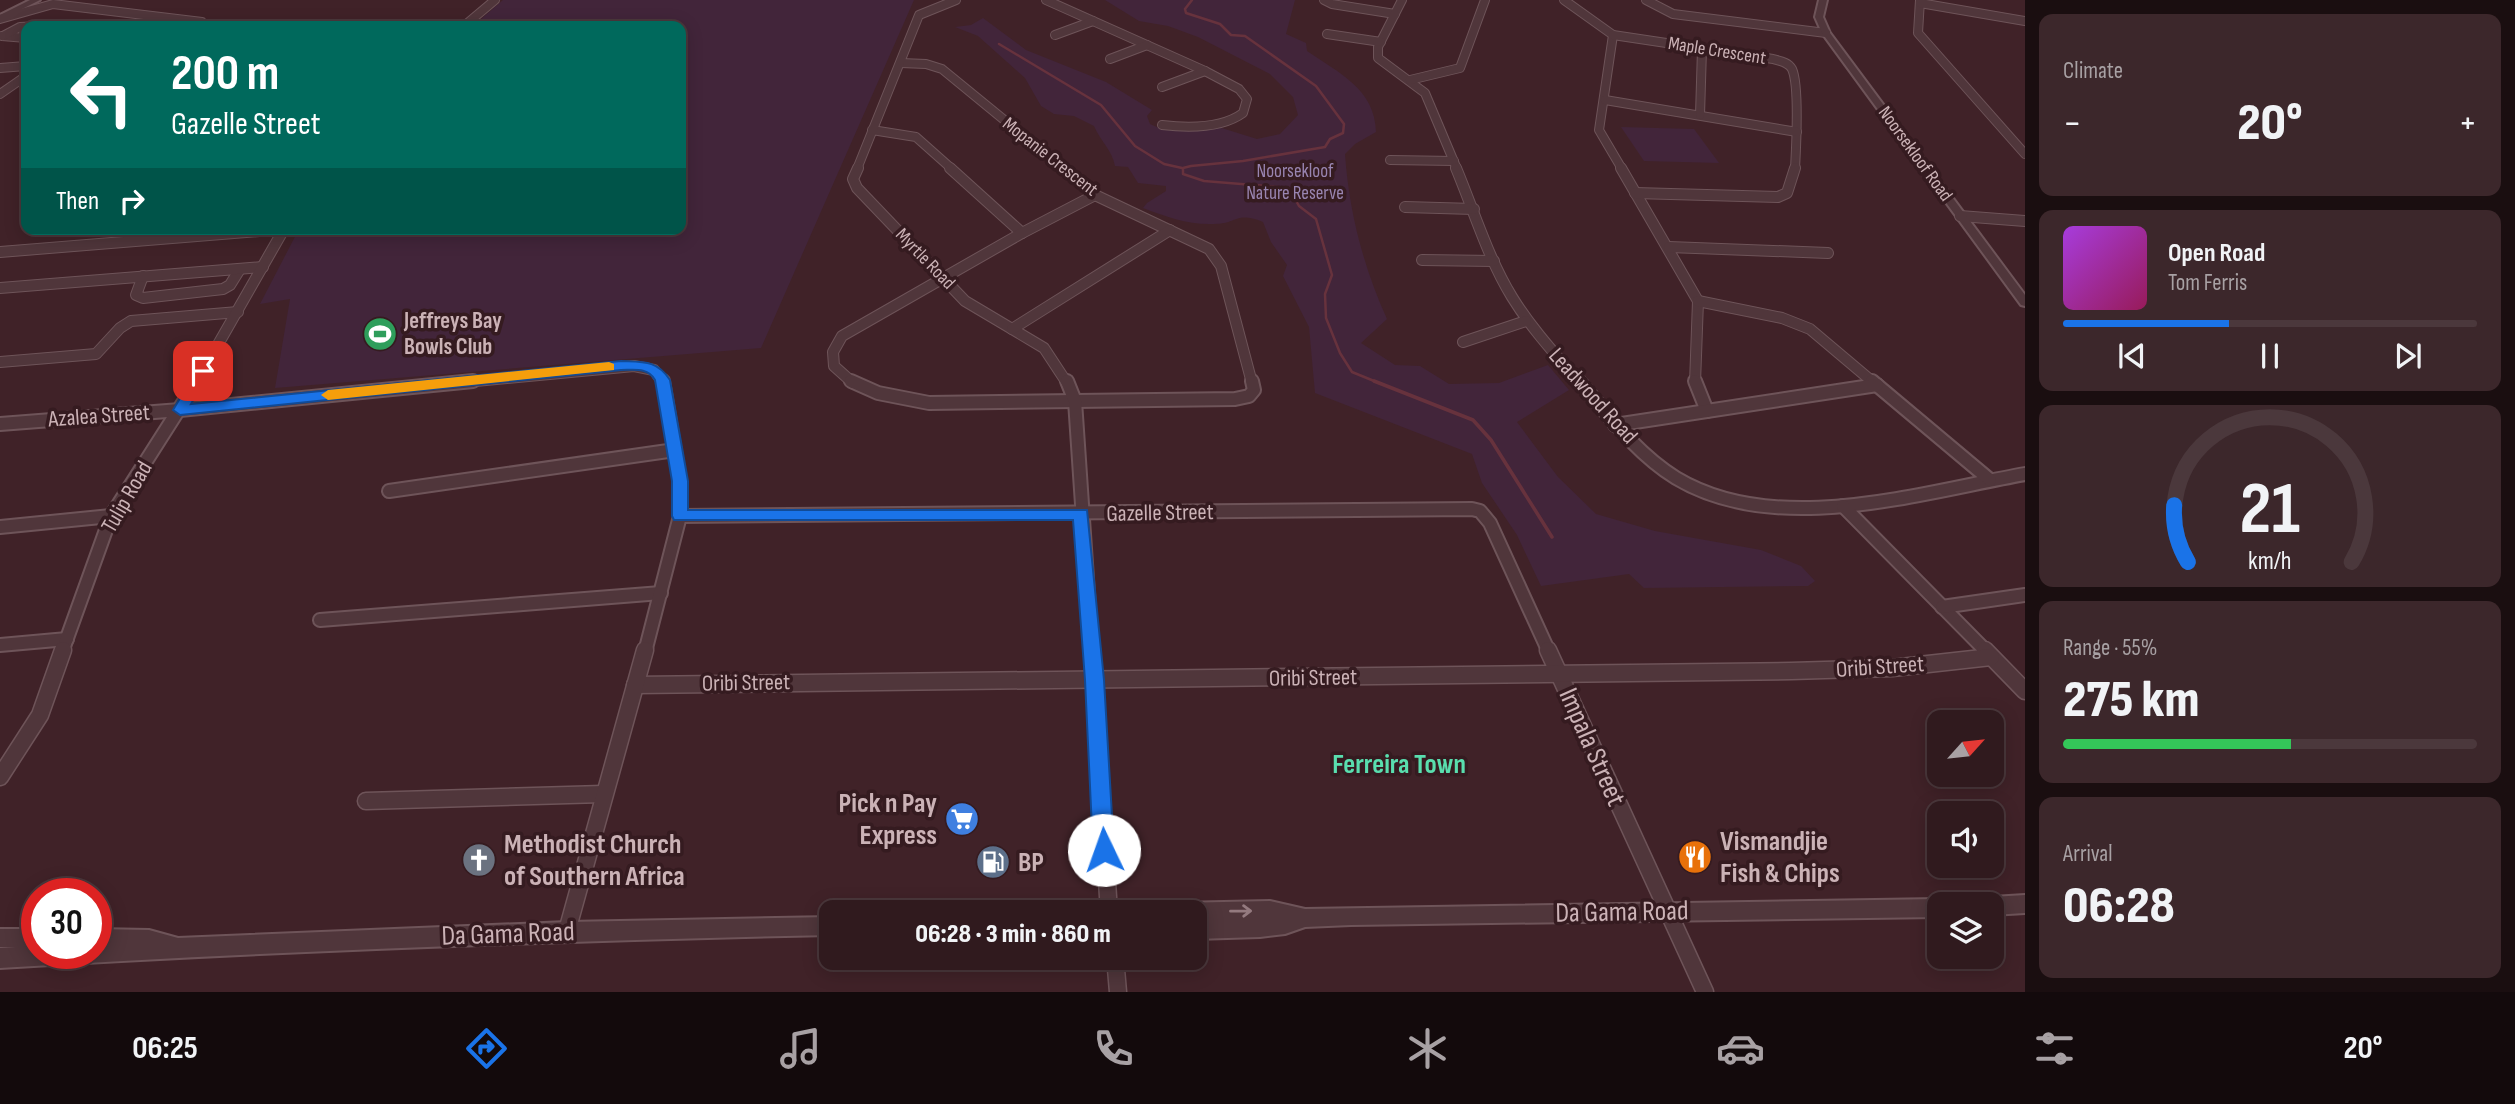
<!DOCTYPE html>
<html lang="en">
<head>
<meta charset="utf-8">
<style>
  :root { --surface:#301a1e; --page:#3c272b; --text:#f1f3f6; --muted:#a8a1a4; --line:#4b383c; --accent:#1a73e8 }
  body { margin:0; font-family:"Sofia Sans Condensed",sans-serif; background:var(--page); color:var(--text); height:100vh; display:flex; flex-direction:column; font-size:26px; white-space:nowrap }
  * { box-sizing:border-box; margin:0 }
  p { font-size:23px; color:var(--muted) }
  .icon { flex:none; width:38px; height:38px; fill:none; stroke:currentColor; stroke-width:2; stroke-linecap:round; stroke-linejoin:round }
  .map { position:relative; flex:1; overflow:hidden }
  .sheet { display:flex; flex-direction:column; gap:14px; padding:14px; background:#1a0e10; width:490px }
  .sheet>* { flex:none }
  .banner { position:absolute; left:21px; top:21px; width:665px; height:214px; border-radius:14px; box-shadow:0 4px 18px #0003,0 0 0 2px var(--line); background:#00695c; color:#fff; overflow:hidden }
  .needle { width:46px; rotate:63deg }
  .fabs { position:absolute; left:1927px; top:710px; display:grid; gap:14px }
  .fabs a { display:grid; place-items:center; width:77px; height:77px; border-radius:14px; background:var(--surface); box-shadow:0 4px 18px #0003,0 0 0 2px var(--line); font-size:35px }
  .speed { position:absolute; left:21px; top:878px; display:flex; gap:14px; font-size:35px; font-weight:700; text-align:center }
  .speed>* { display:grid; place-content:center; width:91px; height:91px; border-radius:50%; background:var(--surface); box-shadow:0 4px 18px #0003,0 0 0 2px var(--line); line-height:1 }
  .speed .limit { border:10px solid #d22; background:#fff; color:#111 }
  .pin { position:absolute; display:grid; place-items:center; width:60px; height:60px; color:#fff; margin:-30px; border-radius:14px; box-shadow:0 4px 10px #0006 }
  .me { position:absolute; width:77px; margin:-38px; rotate:357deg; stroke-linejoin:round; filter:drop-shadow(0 0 5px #0008) }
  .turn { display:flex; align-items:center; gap:24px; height:147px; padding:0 35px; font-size:32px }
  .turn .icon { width:91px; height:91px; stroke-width:2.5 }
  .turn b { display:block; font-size:49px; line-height:60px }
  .then { display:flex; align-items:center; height:66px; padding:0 35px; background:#0003; gap:14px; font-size:26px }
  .big { font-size:52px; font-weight:800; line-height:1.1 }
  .sheet .tile { flex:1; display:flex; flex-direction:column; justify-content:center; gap:10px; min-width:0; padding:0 24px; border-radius:14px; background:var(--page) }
  .sheet .dial { align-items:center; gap:0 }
  .dial svg { height:182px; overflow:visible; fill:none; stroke:var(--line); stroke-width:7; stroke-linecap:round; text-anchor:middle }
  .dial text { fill:var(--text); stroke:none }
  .song { display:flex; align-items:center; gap:21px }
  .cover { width:84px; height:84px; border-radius:10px; background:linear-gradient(135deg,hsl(280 70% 55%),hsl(330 70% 35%)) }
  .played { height:7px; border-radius:4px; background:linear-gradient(90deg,var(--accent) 40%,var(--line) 40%) }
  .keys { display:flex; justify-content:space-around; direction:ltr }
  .heat { display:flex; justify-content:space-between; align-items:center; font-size:38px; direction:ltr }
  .charge { height:10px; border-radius:5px; background:linear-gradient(90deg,#34c759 55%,var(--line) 0) }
  .trip { position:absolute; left:819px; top:900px; width:388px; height:70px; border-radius:14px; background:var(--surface); box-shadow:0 4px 18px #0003,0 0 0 2px var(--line); font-weight:800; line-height:70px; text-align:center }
  .tabs { display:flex; height:112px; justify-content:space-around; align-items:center; background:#130a0c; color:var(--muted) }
  .tabs .icon { width:49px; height:49px }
  .tabs .on { color:var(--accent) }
  .tabs b { font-size:32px; color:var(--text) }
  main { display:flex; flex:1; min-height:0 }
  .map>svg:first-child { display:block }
</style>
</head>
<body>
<main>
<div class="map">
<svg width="2025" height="992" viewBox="0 0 2025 992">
  <rect width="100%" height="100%" fill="#402228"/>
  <g fill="#42253a">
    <path d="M503 0H914L761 348 275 388 290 299 260 304 299 229H681V26H473Z"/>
    <path d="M1105 0H1295L1286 34 1306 43 1307 51C1339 73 1375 89 1376 132L1355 144 1345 154C1349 211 1363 266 1387 319L1361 343 1395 365 1420 366 1449 384 1499 383 1548 365 1569 390 1517 422 1558 477 1596 514 1655 531 1761 550 1801 566 1815 581 1808 586 1644 588 1629 574 1541 586 1517 535 1482 483 1472 454 1315 393 1309 327 1283 276 1287 265 1271 242 1263 222C1235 211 1238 224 1214 224 1188 225 1167 217 1143 208L1147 203 1166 191V186L1138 183 1128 167 1115 166C1112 150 1101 142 1094 126L1074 116 1054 114 1041 106 1025 78 978 36 955 27 971 25 983 18 1026 50 1106 82 1152 110 1147 116 1150 124 1161 129 1212 125 1257 139 1280 134 1298 115 1293 97 1270 74 1198 37 1168 26 1139 21Z"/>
    <path d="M1621 127 1694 129 1719 163 1644 161Z"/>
  </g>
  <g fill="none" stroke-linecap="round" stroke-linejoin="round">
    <g stroke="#67323d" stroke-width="2.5">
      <path d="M1192 0 1185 9 1186 13 1220 24 1231 35 1245 36 1316 86 1344 124 1343 133 1330 139 1325 147 1243 161 1191 166 1183 168V174L1204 181 1289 188 1299 206 1316 219 1332 275 1325 294 1326 318 1340 353 1352 372 1379 383"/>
      <path d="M999 44 1101 105 1135 146 1164 164 1182 168"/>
    </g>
    <path stroke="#67323d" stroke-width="3.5" d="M1374 381 1473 420 1491 440 1552 537"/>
    <g stroke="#6e5459" stroke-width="10">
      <g id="minor-far3">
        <path d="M1046 0 1205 71 1239 89 1247 99 1243 113C1221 129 1188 128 1162 125"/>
        <path d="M1324 0 1332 4 1395 14"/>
        <path d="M1402 0 1378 47V58L1425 93 1457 169"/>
        <path d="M1564 0 1613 35 1599 130 1622 169"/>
        <path d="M1646 0 1673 14 1826 33"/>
        <path d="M1920 0 1918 33 2025 154"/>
        <path d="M1920 3 2025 21"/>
        <path d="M0 19 53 4 202 22"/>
        <path d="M464 26 495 0"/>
        <path d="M1327 34 1381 42"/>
        <path d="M1055 35 1093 21"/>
        <path d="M1613 35 1773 59C1780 61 1788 62 1792 69 1800 86 1796 149 1795 169"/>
        <path d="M2 36 26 38"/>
        <path d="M3 36 20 27 40 26"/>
        <path d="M1110 59 1147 45"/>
        <path d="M901 63 926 64 942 69 1064 169"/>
        <path d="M0 68 26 66"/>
        <path d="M1410 80 1460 68 1485 0"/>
        <path d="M1162 87 1205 71"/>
        <path d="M0 94 26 76"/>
        <path d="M1605 100 1797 132"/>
        <path d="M1700 115 1702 49"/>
        <path d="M872 130 916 137 952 169"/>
        <path d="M1390 160 1454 161"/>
        <path d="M857 169 919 15 956 0"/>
      </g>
    </g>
    <g stroke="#6e5459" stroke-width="12">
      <g id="minor-far2">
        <path d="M858 168 853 179 857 188 965 301 1044 348 1067 383"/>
        <path d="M950 168 1022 233"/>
        <path d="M1062 168 1095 195"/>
        <path d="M1456 168C1474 211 1488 258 1512 297 1531 328 1556 355 1580 383"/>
        <path d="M1621 168 1698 301 1695 383"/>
        <path d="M1635 193 1778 197 1787 193 1795 168"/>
        <path d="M1095 195 1209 249 1221 266 1252 383"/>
        <path d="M1405 207 1474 209"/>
        <path d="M1960 216 2025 221"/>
        <path d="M1669 247 1828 253"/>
        <path d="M0 252 283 229"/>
        <path d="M1422 260 1494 261"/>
        <path d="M143 276 136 295 143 298 223 289 230 285 240 269"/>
        <path d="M0 288 263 267"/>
        <path d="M1698 301 1782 318 1810 329 1874 383"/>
        <path d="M1012 329 1170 230"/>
        <path d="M1463 342 1526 321"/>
        <path d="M0 362 96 354 120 328 131 321 238 312"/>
        <path d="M196 383 284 229"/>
        <path d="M455 383 634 366 654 370 663 383"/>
        <path d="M853 383 834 366 833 352 842 336 1022 233 1095 195"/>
      </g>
    </g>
    <g stroke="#6e5459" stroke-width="16">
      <g id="minor-far1">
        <path d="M851 381 878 393 929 403 1235 399 1249 396 1254 390 1252 381"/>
        <path d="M1067 381 1075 401 1092 652"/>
        <path d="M1579 381C1608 415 1637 454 1676 478 1776 538 1919 493 2025 474"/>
        <path d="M1695 381 1707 411"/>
        <path d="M1872 381 1990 480"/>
        <path d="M0 424 180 410 473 381"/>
        <path d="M1615 425 1877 385"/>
        <path d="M389 491 675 450"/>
        <path d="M1843 506 1987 652"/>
        <path d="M680 516 1472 509 1480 511 1490 523 1549 652"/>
        <path d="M0 527 111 516"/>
        <path d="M1942 607 2025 595"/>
        <path d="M320 620 661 593"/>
        <path d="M0 645 67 639"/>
        <path d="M62 652 111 516 197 381"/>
        <path d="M645 652 680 516V481L663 381"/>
      </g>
    </g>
    <g stroke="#6e5459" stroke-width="19">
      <g id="minor">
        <path d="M1092 650 1109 912"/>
        <path d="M1548 650 1705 992"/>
        <path d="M1985 650 2025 691"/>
        <path d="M635 685 1791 671 1892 668 1991 657"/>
        <path d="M0 777 40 715 63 650"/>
        <path d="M366 801 603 794"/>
        <path d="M567 931 645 650"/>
        <path d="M1115 957 1118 992"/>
      </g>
    </g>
    <g stroke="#6e5459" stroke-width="4">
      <g id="tertiary">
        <path d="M30 0H40L0 20V15Z"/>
        <path d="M1819 0H1827L1823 17 1830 33 2025 295V306L2021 305 1822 33 1815 17Z"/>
        <path d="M2025 895V913L1992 915V905H1983L1985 900 1992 897Z"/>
        <path d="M1939 899 1946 902 1947 905H1939V917L1351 925 1305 927 1285 934 1260 937 1195 939V912H1168L1170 906 1177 903 1270 901 1305 909Z"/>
        <path d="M831 917V935C554 941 277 951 0 968V948L16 947H0V929H37V954H96V929L149 930 178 938 567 922Z"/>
      </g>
    </g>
    <use href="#minor-far3" stroke="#50363b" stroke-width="8"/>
    <use href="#minor-far2" stroke="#50363b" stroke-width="10"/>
    <use href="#minor-far1" stroke="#50363b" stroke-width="12"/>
    <use href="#minor" stroke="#50363b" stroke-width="16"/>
    <use href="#tertiary" fill="#50363b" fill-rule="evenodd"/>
  </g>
  <defs><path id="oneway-shaft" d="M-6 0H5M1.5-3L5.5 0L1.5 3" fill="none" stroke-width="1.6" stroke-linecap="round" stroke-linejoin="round" transform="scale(1.75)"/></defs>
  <use stroke="#947a7f" href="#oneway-shaft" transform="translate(1241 911) rotate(-1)"/>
  <path fill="#1a73e8" stroke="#114b97" stroke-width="2" d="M621 361C643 362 657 360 670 380L688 481V510H1087L1104 680 1114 850 1111 856 1104 859 1097 856 1093 850 1085 680 1073 520H674L672 516V481L655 380C648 367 634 370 621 370L180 415 173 410 198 368 203 366 210 371 191 404Z"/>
  <path fill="#f59e0b" d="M609 362 614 364V370L328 400 321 395 328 390Z"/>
  <defs>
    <g id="stadium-disc" transform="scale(1.75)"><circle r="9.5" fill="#2e9e5b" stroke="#351b20"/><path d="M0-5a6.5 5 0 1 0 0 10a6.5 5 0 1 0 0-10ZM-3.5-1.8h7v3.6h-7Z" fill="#fff"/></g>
    <g id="supermarket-disc" transform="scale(1.75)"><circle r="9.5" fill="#3f7fe0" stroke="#351b20"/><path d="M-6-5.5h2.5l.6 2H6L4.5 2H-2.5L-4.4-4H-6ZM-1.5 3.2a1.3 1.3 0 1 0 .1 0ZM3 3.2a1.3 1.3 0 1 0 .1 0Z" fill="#fff"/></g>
    <g id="restaurant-disc" transform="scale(1.75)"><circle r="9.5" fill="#e8710a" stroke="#351b20"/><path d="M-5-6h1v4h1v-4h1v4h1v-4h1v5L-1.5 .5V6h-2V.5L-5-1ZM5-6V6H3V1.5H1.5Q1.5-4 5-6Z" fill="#fff"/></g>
    <g id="church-disc" transform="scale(1.75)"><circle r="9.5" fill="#6b7280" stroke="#351b20"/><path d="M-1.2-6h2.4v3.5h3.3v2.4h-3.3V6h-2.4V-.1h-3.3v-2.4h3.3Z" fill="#fff"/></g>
    <g id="fuel-disc" transform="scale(1.75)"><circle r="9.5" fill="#5c6f8a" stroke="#351b20"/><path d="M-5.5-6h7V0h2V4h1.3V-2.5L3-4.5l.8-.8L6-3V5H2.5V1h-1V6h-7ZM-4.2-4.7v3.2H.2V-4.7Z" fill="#fff"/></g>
  </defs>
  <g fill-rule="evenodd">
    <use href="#stadium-disc" x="380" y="334"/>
    <use href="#supermarket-disc" x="962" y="819"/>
    <use href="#restaurant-disc" x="1695" y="857"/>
    <use href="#church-disc" x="479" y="860"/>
    <use href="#fuel-disc" x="993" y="862"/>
  </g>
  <g text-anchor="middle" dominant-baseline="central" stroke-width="7" stroke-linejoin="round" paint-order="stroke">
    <g font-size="19" fill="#cbb2b6" stroke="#351b20">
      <text transform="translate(1717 51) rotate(9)">Maple Crescent</text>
      <text transform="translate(1915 154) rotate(54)">Noorsekloof Road</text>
      <text transform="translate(1050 157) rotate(38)">Mopanie Crescent</text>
      <text transform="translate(925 259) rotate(46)">Myrtle Road</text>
    </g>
    <g font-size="19" fill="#9985b1" stroke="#351b20">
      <text x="1295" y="171">Noorsekloof<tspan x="1295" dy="22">Nature Reserve</tspan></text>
    </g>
    <g font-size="23" font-weight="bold" fill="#cbb2b6" stroke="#351b20" text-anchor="start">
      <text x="404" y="321">Jeffreys Bay<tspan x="404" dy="26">Bowls Club</tspan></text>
    </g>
    <g font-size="23" fill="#cbb2b6" stroke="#351b20">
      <text transform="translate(1593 396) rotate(48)">Leadwood Road</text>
      <text transform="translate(99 416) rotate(-4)">Azalea Street</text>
      <text transform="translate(127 497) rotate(-60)">Tulip Road</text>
      <text transform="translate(1160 513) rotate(-1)">Gazelle Street</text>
      <text transform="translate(1880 667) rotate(-4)">Oribi Street</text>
      <text transform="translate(1313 678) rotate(-1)">Oribi Street</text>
      <text transform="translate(746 683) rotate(-1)">Oribi Street</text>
    </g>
    <g font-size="28" fill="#cbb2b6" stroke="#351b20">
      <text transform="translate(1592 747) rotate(66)">Impala Street</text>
      <text transform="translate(1622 912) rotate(-1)">Da Gama Road</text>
      <text transform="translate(508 934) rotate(-2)">Da Gama Road</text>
    </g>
    <g font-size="28" font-weight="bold" fill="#59deae" stroke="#351b20">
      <text x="1399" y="764">Ferreira Town</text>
    </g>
    <g font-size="28" font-weight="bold" fill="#cbb2b6" stroke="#351b20" text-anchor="start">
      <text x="937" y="803" text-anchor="end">Pick n Pay<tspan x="937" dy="32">Express</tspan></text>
      <text x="1720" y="841">Vismandjie<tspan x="1720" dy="32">Fish &amp; Chips</tspan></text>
      <text x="504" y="844">Methodist Church<tspan x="504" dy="32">of Southern Africa</tspan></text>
      <text x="1018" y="862">BP</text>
    </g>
  </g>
</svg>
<div class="fabs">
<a><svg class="needle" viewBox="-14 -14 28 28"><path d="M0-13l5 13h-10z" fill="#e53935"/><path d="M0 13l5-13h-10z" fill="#a8a1a4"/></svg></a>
<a><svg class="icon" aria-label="sound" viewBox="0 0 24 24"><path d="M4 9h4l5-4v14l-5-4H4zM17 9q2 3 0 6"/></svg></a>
<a><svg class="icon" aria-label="layers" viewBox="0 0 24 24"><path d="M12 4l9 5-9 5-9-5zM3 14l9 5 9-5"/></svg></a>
</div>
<div class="speed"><div class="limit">30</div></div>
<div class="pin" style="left:203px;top:371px;background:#d93025"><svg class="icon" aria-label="arrive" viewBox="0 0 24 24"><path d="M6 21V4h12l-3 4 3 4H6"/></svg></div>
<svg class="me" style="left:1104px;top:850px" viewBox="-20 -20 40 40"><circle r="19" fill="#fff"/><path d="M0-13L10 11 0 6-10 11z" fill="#1a73e8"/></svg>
<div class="trip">06:28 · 3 min · 860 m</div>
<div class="banner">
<div class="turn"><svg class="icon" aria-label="left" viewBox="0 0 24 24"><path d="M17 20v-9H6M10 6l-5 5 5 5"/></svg><div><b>200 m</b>Gazelle Street</div></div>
<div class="then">Then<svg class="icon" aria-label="right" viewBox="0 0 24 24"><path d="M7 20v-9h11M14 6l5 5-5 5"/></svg></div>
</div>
</div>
<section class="sheet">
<div class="tile"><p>Climate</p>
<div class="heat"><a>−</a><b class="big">20°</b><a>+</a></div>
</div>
<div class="tile">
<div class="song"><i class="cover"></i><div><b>Open Road</b><p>Tom Ferris</p></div></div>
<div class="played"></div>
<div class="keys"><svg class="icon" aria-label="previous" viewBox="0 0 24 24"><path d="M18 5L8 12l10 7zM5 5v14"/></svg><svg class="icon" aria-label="pause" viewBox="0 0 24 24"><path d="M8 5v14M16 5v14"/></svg><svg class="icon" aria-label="next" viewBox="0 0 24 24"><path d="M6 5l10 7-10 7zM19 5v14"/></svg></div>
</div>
<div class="tile dial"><svg viewBox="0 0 100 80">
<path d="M14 69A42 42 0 1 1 86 69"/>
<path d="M14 69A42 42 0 0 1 8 44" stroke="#1a73e8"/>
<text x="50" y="56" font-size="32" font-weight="700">21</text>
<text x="50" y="72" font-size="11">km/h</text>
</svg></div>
<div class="tile"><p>Range · 55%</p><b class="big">275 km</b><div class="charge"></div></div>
<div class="tile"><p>Arrival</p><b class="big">06:28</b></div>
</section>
</main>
<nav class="tabs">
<b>06:25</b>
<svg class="icon on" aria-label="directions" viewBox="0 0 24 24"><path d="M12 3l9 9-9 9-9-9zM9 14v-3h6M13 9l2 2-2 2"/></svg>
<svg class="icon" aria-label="music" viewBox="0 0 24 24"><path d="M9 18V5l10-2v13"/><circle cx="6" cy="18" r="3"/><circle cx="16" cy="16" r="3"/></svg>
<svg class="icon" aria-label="phone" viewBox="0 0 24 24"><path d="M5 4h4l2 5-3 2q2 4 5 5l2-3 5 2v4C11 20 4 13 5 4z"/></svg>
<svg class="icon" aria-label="climate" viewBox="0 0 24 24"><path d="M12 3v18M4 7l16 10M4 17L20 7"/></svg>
<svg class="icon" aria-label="car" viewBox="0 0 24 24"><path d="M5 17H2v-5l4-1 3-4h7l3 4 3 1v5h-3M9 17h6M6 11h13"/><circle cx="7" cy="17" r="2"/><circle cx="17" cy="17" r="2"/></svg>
<svg class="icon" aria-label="filters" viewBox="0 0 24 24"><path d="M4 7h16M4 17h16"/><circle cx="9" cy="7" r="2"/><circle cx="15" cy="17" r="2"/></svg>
<b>20°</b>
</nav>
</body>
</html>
